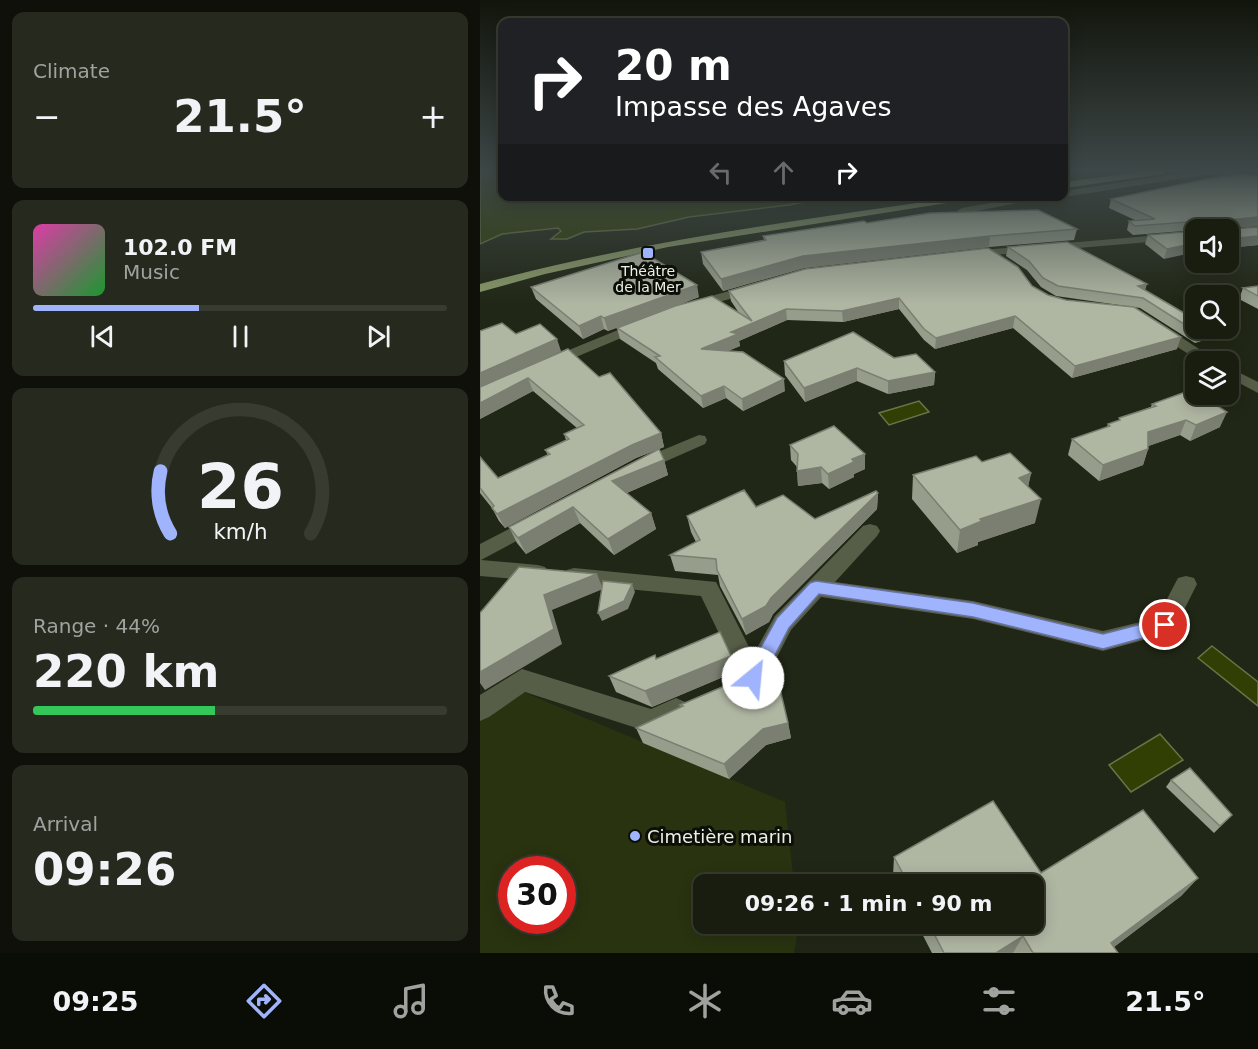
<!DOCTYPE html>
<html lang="en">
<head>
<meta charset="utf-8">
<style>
  :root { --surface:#191d10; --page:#262a1e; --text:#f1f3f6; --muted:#9fa29f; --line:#373b30; --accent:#a0b3fd }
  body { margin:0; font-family:"DejaVu Sans",sans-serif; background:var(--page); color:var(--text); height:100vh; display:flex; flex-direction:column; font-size:22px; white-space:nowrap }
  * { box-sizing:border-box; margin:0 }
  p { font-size:20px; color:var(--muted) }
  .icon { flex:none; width:33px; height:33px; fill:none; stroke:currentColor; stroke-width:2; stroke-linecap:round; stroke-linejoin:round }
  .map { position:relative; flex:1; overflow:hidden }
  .sheet { display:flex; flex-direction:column; gap:12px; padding:12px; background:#0e1009; width:480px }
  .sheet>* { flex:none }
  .guide { position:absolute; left:18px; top:18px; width:570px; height:183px; border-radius:12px; box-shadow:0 3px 15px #0003,0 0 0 2px var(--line); background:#202124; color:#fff; overflow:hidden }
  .buttons { position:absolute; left:705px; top:219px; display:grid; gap:12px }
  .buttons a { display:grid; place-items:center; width:54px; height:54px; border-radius:12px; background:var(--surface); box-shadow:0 3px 15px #0003,0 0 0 2px var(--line); font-size:30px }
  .speed { position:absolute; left:18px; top:856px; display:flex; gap:12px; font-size:30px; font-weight:700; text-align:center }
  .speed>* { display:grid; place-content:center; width:78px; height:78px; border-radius:50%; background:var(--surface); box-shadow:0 3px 15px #0003,0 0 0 2px var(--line); line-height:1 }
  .speed .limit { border:9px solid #d22; background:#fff; color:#111 }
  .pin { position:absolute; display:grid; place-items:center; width:51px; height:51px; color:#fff; margin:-26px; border:3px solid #fff; border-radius:50%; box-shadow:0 2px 6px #0007 }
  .me { position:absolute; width:66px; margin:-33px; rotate:28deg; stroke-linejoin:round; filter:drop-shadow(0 0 4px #0008) }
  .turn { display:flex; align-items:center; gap:21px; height:126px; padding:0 18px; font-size:27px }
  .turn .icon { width:78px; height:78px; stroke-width:2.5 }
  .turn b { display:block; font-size:42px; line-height:51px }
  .lanes { display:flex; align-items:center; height:57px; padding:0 18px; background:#0003; justify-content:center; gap:30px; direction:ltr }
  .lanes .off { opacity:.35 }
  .big { font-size:45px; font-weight:600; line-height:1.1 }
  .sheet .widget { flex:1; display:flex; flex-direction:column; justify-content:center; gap:9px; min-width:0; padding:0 21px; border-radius:12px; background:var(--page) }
  .sheet .dial { align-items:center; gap:0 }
  .dial svg { height:156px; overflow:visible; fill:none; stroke:var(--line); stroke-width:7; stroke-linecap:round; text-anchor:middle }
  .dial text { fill:var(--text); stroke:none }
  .song { display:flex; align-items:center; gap:18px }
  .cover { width:72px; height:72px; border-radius:9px; background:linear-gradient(135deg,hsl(320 70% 55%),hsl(130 70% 35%)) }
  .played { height:6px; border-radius:3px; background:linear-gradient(90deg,var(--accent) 40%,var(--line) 40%) }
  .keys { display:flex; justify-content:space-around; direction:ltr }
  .heat { display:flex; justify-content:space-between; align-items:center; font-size:33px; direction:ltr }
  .charge { height:9px; border-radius:4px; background:linear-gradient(90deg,#34c759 44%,var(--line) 0) }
  .trip { position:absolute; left:213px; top:874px; width:351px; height:60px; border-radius:12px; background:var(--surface); box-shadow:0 3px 15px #0003,0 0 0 2px var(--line); font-weight:600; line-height:60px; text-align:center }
  .menu { display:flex; height:96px; justify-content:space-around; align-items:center; background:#0a0c06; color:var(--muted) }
  .menu .icon { width:42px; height:42px }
  .menu .selected { color:var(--accent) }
  .menu b { font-size:27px; color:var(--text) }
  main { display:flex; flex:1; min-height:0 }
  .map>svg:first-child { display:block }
</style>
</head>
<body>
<main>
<section class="sheet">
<div class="widget"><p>Climate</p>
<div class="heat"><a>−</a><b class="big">21.5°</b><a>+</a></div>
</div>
<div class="widget">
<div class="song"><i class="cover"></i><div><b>102.0 FM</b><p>Music</p></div></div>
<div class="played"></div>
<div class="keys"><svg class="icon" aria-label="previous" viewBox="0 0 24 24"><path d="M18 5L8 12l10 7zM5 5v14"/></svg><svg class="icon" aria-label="pause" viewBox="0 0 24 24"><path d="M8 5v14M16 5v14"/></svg><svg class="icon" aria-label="next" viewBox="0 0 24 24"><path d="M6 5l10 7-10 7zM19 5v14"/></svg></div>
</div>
<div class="widget dial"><svg viewBox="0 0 100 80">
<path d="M14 69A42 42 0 1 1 86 69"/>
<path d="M14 69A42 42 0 0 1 9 37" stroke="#a0b3fd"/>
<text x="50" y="56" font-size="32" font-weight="700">26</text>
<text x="50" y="72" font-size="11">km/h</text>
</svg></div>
<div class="widget"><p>Range · 44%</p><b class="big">220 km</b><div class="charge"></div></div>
<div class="widget"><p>Arrival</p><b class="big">09:26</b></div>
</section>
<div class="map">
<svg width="778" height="953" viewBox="0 0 778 953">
  <rect width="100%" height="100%" fill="#212716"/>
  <path fill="#293310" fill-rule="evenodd" d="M41 691 305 802 314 885H224V924H319L314 953H0V720ZM32 870H82V921H32Z"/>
  <g fill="#313f04" stroke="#697448" stroke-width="1.5">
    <path d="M0 171H22V196L348 197 309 205 209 217 157 229 104 232 87 239H71L81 231 78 228 22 234 0 244Z"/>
    <path d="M439 401 449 412 409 425 399 413Z"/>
    <path d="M732 646 778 682V706L718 658Z"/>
    <path d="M680 734 703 760 651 792 629 765Z"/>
  </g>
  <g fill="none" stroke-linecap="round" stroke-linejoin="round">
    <g fill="#575e48" fill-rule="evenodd">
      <path d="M717 171H745L778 176V182L738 175H724L584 197 583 196 584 191Z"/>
      <path d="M549 196H572L482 214 477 211 482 208Z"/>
      <path d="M716 232V238L490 257 484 254 490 251Z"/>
      <path d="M274 284 280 288 278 291 214 309 208 305 210 302Z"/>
      <path d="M160 321 167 325 165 328 77 365 72 366 65 362 67 359Z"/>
      <path d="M679 325 684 326 739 362H721L674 332 672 329 674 326Z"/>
      <path d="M748 367 778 382V393L748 377Z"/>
      <path d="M219 435 225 436 227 440 225 444 166 470H154L151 466 154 462Z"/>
      <path d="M54 516 61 518 64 523 61 528 1 560 58 565 65 567 69 573 65 579 58 581 0 576V544Z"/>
      <path d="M390 524 397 526 400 531 397 536 355 582 493 601 623 631 677 618 698 578 706 576 714 578 717 584 693 632 623 651 493 619 341 597 311 630 282 686 255 697 246 694 243 686 246 678 258 673 221 596 94 584 87 582 83 576 87 570 94 568 236 582 273 655 295 616 383 526Z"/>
      <path d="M42 669 171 709 196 698 205 702 209 710 205 718 172 733 45 692 9 717 0 721V695Z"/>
    </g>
    <g fill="#899869" fill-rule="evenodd">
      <path d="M668 171H687L683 174 584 188V182Z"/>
      <path d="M484 196H511L188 247 65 274 0 292V284C159 241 321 220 484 196Z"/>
    </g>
  </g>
  <g fill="#969d8b">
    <path d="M778 176V226L750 228 751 229 778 227V245L748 248V230H716L653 235 647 230 649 221H657L629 208 631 199Z"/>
    <path d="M387 223 597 229 594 240 509 247 324 268 243 291 223 264 221 252 284 240 283 236Z"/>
    <path d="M716 231 684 259 665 244 668 235Z"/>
    <path d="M528 247 665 290 731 329 727 339 715 343 660 308 576 296 561 287 547 270 526 256Z"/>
    <path d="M552 286 568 295 697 349 592 378 533 328 455 349 444 340 419 309 363 322 307 320 259 341 260 346 248 351 305 391 263 411 246 398 223 408 178 369 176 363 140 339 137 328 259 313 251 301 249 291Z"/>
    <path d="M778 286V309L759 299 763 288Z"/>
    <path d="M51 287 219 297 128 331 124 329 103 339 56 299Z"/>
    <path d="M36 334 81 351 61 360 181 433 184 447 156 458 25 528 19 521 12 508 0 493V457L18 478 68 455 65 450 86 440 84 434 97 428 53 391 0 419Z"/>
    <path d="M414 358 455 372 454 385 408 394 377 381 325 402 305 375 304 361Z"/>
    <path d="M672 404 740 427 710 441 700 435 668 446V449L663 465 619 481 588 455 592 439 627 427 628 424 639 420V418L671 407Z"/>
    <path d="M310 445 385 469 374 474V477L349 489 342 483 318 486 317 467 311 460Z"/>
    <path d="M184 460 188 475 147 493 171 513 176 529 134 555 100 523 46 554 37 543 29 527Z"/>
    <path d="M502 462 551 473 548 487 555 523 498 542V545L477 553 432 499 433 475Z"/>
    <path d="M398 493 397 509 293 614 289 622 266 635 240 586 238 575 195 571 190 555 216 542 211 532 207 516 276 507 335 519Z"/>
    <path d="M251 656 255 672 172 707 136 692 129 676 176 659Z"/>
    <path d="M200 705 308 723 311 738 286 745 249 779 163 743 156 728 201 707Z"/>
    <path d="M691 780 752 815 734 833 686 787Z"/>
    <path d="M414 857 561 873 718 878 701 896 634 947 638 953H452L437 924H554V885H417L413 876Z"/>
  </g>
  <g fill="#7a7f71">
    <path d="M778 217V226L746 228 749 220Z"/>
    <path d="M510 236 509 247 324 268 243 291 241 279 323 256Z"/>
    <path d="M778 236V245L748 248V239Z"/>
    <path d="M716 243V252L684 259 687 249Z"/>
    <path d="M667 284 664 294 658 286Z"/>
    <path d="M217 285 219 297 128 331 124 318Z"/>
    <path d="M419 298V309L363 322 362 311Z"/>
    <path d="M306 309 307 320 259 341 260 346 224 361 221 349 251 332Z"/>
    <path d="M121 316 124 329 103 339 99 326Z"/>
    <path d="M535 316 533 328 455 349 456 338Z"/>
    <path d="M731 329 727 339 715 343 718 333Z"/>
    <path d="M701 337 697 349 592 378 595 366Z"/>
    <path d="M77 339 81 351 0 389V373Z"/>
    <path d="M377 368V381L325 402 324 388Z"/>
    <path d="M455 372 454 385 408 394V381Z"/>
    <path d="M48 378 53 391 0 419V403Z"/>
    <path d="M304 379 305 391 263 411 262 399Z"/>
    <path d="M244 386 246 398 223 408 221 396Z"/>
    <path d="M747 412 740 427 710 441 716 425Z"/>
    <path d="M706 420 700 435 663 448 668 432Z"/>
    <path d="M181 433 184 447 156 458 25 528 17 514 152 445Z"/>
    <path d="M668 449 663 465 619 481 623 465Z"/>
    <path d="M385 454V469L374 474V477L349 489 348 474 372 459Z"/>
    <path d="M184 460 188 475 137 497 132 481Z"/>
    <path d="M341 467 342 483 318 486 317 471Z"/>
    <path d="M551 473 546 496 539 478Z"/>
    <path d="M398 493 397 509 293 614 289 622 266 635 262 619 291 598Z"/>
    <path d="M561 499 555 523 498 542V545L477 553 480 530 500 519Z"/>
    <path d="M93 507 100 523 46 554 38 538Z"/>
    <path d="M171 513 176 529 134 555 128 539Z"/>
    <path d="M117 574 123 589 72 610 82 644 5 690 0 683V672L64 595Z"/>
    <path d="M152 584 155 592 148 609 122 621 118 613Z"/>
    <path d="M251 656 255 672 172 707 165 691Z"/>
    <path d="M308 723 311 738 286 745 249 779 244 764 283 729Z"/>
    <path d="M718 878 701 896 626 953 631 943Z"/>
    <path d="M543 936 533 953H516Z"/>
  </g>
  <g fill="#afb6a2" stroke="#7a7f71" stroke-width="1.5">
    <path d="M766 174 778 176V217L749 220V227L751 229 778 227V236L748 239V230H719L720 221 655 226 649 221 675 219 631 199 731 178Z"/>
    <path d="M558 210 597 229 510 236 323 256 241 279 221 252 286 240 283 236 384 221 387 223 450 213Z"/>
    <path d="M716 231V243L687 249 668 235Z"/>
    <path d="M587 242 667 284 658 286 716 320V328L731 329 718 333 663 298 578 286 563 278 549 261 528 247Z"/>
    <path d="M508 248 538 267 552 286 568 295 586 300 654 307 701 337 595 366 535 316 456 338 444 329 419 298 362 311 306 309 251 332 258 334 221 349 263 352 304 379 262 399 244 386 221 396 175 357 180 356 137 328 195 306 232 296 272 321 249 291 325 269Z"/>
    <path d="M163 252 217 285 124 318 121 316 99 326 51 287Z"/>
    <path d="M778 286V296L763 288Z"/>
    <path d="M22 323 36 334 60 324 77 339 0 373V331Z"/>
    <path d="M373 332 414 358 436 354 455 372 408 381 377 368 324 388 304 361Z"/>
    <path d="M88 349 119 377 130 373 181 433 152 445 17 514 12 508 14 506 0 488V457L18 478 70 454 65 450 89 439 84 434 104 425 48 378 0 403V387Z"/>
    <path d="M711 390 716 392V394H719L747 412 716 425 706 420 668 432V449L623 465 592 439 630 426 628 424 640 420 639 418 676 406 672 404Z"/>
    <path d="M354 426 385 454 372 459 374 462 348 474 341 467 317 471 318 454 310 445Z"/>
    <path d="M179 449 184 460 132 481 171 513 128 539 93 507 38 538 29 527Z"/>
    <path d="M530 453 551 473 539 478 561 499 500 519 502 521 480 530 433 475 496 456 502 462Z"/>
    <path d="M264 490 276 507 303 495 335 519 396 491 398 493 291 598 286 606 262 619 237 570 236 559 190 555 220 540 207 516Z"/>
    <path d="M39 567 117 574 64 595 74 629 0 672V613Z"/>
    <path d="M123 581 152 584 144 601 118 613Z"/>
    <path d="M240 632 251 656 165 691 129 676 175 655 176 659Z"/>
    <path d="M295 668 308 723 283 729 244 764 156 728 203 706 200 705 282 670Z"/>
    <path d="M710 768 752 815 740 826 691 780Z"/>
    <path d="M513 801 561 873 663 810 718 878 631 943 638 953H553L543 936 516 953H464L449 924H554V885H429L414 857Z"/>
  </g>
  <linearGradient id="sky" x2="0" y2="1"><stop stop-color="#12150c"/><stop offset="0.56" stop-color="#3d4747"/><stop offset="1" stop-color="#3d4747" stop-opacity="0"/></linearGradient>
  <rect width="778" height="304" fill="url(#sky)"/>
  <path fill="#a0b3fd" stroke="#6874a4" stroke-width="1.5" d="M336 581 493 603 623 634 685 618 691 620 694 625 691 630 685 632 623 649 493 617 339 594 309 628 280 684 273 686 266 684 264 678 297 618 330 583Z"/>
  <g fill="#a0b3fd" stroke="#0c0f08" stroke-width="2">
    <rect x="162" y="247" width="12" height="12" rx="3"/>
    <circle cx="155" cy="836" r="6"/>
  </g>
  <g text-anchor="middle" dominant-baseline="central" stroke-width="6" stroke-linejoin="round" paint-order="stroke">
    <g font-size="14" fill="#ecf0e5" stroke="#0c0f08">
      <text x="168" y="271">Théâtre<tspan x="168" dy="16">de la Mer</tspan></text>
    </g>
    <g font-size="18" fill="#ecf0e5" stroke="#0c0f08" text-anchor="start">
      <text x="167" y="836">Cimetière marin</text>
    </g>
  </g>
</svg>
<div class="buttons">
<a><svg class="icon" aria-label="sound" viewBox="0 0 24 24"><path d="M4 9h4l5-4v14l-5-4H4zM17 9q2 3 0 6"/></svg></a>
<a><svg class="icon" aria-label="search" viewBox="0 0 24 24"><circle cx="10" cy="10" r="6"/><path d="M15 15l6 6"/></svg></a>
<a><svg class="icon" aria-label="layers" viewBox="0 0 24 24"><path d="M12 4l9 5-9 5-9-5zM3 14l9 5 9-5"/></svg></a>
</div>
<div class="speed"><div class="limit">30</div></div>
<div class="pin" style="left:685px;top:625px;background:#d93025"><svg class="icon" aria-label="arrive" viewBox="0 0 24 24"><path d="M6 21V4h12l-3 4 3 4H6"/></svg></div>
<svg class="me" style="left:273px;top:678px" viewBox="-20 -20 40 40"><circle r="19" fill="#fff"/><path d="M0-13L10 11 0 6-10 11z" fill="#a0b3fd"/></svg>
<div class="trip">09:26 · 1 min · 90 m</div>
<div class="guide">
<div class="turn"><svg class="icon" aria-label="right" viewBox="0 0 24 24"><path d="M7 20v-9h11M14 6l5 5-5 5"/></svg><div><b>20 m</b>Impasse des Agaves</div></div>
<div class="lanes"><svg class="icon off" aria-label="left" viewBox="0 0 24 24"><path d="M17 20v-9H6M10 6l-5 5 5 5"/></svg><svg class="icon off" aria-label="ahead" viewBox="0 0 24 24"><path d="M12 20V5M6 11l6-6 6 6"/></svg><svg class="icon" aria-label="right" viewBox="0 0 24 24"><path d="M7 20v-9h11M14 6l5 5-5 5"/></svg></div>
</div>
</div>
</main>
<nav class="menu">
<b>09:25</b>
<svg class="icon selected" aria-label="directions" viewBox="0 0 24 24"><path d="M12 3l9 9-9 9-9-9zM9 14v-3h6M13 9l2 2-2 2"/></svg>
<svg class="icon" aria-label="music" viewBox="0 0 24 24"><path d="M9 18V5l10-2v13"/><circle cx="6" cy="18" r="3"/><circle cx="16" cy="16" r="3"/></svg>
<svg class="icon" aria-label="phone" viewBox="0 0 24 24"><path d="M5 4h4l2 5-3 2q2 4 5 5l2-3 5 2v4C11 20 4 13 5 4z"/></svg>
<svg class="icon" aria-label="climate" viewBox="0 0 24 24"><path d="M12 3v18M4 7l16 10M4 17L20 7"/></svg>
<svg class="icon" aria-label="car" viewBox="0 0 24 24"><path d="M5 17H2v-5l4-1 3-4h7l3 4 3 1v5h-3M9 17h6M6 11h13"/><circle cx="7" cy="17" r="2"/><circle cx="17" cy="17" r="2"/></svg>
<svg class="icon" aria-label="filters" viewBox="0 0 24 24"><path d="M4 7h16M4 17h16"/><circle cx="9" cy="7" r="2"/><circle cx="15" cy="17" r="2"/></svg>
<b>21.5°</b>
</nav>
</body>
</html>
